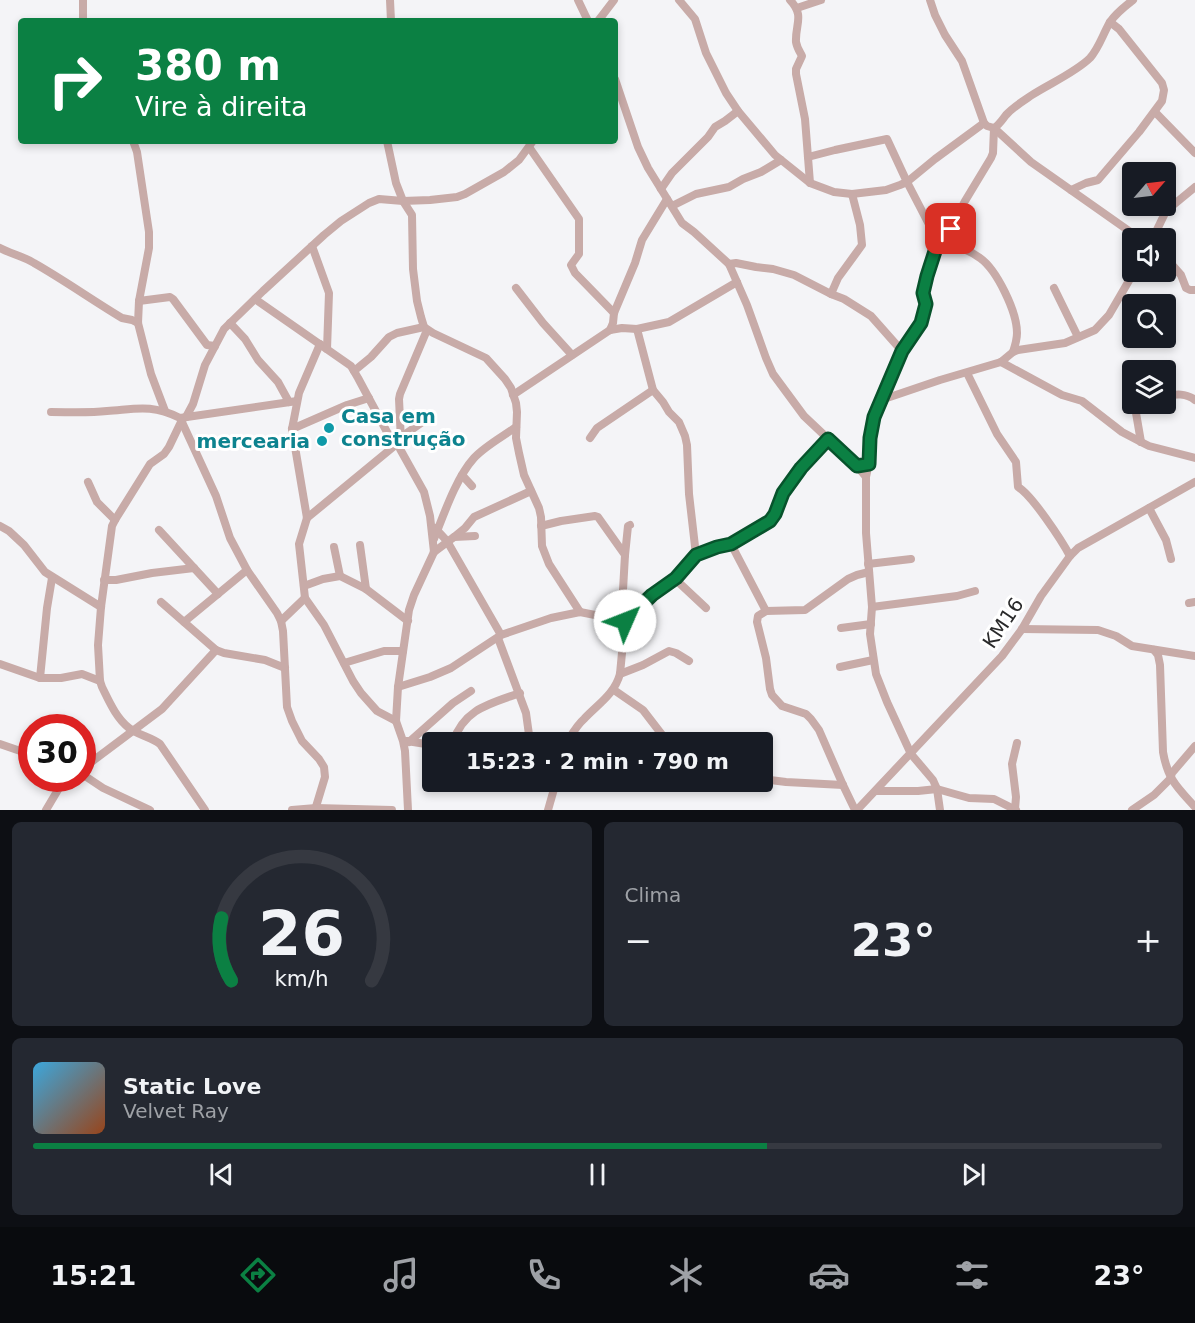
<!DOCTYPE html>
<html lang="pt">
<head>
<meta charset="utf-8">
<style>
  :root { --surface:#171b24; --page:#242831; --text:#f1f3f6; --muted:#9ea1a6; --line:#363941; --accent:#0b8043 }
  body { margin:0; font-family:"DejaVu Sans",sans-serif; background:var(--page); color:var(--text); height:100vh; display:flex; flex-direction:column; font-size:22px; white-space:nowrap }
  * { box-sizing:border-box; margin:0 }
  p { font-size:20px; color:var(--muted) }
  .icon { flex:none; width:33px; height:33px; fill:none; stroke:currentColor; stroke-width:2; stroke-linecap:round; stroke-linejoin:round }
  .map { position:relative; height:810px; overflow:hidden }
  .panel { display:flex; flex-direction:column; gap:12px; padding:12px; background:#0d0f14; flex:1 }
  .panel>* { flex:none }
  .top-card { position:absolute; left:18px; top:18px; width:600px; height:126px; border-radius:6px; box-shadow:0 3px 9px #0003; background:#0b8043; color:#fff; overflow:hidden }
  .needle { width:39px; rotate:62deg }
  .fabs { position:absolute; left:1122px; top:162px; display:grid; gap:12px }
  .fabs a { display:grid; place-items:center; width:54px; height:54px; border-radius:6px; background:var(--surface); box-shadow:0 3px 9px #0003; font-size:30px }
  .speed { position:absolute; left:18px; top:714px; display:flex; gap:12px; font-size:30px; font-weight:700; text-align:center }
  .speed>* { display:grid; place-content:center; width:78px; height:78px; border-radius:50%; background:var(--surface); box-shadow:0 3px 9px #0003; line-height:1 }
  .speed .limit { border:9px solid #d22; background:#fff; color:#111 }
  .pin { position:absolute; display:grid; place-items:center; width:51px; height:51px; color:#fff; margin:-26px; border-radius:12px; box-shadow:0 3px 9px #0006 }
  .me { position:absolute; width:66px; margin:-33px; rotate:46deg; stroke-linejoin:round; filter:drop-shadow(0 0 4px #0008) }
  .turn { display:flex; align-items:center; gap:21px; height:126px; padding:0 18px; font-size:27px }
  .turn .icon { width:78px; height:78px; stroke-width:2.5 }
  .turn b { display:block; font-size:42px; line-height:51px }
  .big { font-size:45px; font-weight:600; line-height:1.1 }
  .panel .card { flex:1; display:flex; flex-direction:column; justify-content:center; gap:9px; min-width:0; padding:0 21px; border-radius:9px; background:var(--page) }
  .panel .dial { align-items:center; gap:0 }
  .dial svg { height:156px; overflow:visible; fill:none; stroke:var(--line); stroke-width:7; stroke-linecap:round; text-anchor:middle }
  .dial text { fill:var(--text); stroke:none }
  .song { display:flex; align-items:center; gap:18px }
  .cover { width:72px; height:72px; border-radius:9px; background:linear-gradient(135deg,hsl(200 70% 55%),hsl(20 70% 35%)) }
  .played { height:6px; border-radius:3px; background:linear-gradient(90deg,var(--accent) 65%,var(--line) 65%) }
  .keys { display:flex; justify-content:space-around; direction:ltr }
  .heat { display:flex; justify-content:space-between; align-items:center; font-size:33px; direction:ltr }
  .panel .tiles { flex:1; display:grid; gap:12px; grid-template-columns:1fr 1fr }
  .card:last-child { grid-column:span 2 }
  .trip { position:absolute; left:422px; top:732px; width:351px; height:60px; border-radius:6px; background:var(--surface); box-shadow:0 3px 9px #0003; font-weight:600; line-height:60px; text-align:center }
  .tabs { display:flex; height:96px; justify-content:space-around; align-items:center; background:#090b0e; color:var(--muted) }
  .tabs .icon { width:42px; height:42px }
  .tabs .current { color:var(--accent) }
  .tabs b { font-size:27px; color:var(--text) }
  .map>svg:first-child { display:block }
</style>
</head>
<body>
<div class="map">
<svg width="1195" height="810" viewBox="0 0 1195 810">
  <rect width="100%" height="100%" fill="#f4f4f7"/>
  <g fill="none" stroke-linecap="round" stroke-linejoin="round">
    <g stroke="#c8aba8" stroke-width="8">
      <path d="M390 0 391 21"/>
      <path d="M578 0 588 21"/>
      <path d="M679 0 695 19 706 53 726 93 738 111 775 155 810 183 834 192 852 194 886 190 900 185 907 182 935 159 984 123"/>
      <path d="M790 0C805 16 795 24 796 42 797 48 800 52 802 56L796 69V74L805 119 810 183"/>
      <path d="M930 0 935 15 945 35 962 61 984 123 987 126 994 128 1031 162 1139 238"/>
      <path d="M797 8 821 0"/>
      <path d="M83 21V0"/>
      <path d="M598 21 614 0"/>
      <path d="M615 79 638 147 648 168 682 223 694 232 729 264 747 305 766 358 773 374 804 416 857 466 866 477 869 463 870 438 874 417 902 351 922 323 926 304 923 293 924 283 936 248 935 236 907 182 887 139 835 150 808 157"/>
      <path d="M1155 112 1195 153"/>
      <path d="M133 141 137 152 149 232V248L139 301 138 323 151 374 165 411"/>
      <path d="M387 141 396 183 403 201 412 215 413 269 417 301 421 317 424 327 433 333 486 358 505 379 511 388 516 403 517 412 516 438 519 453 524 475 539 508 541 517 542 546 549 564 580 612"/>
      <path d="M529 147 579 219V254L571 265 575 273 614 313"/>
      <path d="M661 189 672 173 708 137 715 127 725 121 738 111"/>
      <path d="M1071 190 1086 183 1098 180 1139 132 1162 101 1164 90 1162 83 1119 29 1110 22"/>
      <path d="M672 206 696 194 729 187 743 179 761 172 781 160"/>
      <path d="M1153 238 1166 211 1195 187"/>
      <path d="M940 244C954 245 968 249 980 258 997 270 1017 312 1017 333 1017 339 1015 346 1013 352"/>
      <path d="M312 246 329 293 327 349"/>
      <path d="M0 248C11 254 23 256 34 263 64 280 92 300 122 318L132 320 138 323"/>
      <path d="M936 248 947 236 965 201 991 158 993 153 994 128C999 125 1002 120 1006 115 1013 107 1023 101 1032 95 1049 84 1076 72 1090 58 1099 48 1103 34 1110 22 1116 13 1124 7 1133 0"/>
      <path d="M1166 258 1181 275 1186 288 1190 290H1195"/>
      <path d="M729 264 736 263 756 267 773 269 794 275 831 294 844 299 871 316 902 351"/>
      <path d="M516 288 543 323 572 355"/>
      <path d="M1054 288 1078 337"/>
      <path d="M831 294 838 278 862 245 860 225 852 194"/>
      <path d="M255 299 351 366 358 378 394 445"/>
      <path d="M139 301 170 297 173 299 207 345 215 346"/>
      <path d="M230 323 245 339 258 360 278 382 289 402"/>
      <path d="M637 329 653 390 663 402 669 412 679 422 685 436 687 445 689 494 696 555"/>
      <path d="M610 330 613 323 614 313 635 263 642 240 667 199"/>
      <path d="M320 344 299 393 292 429 307 518 299 544 305 598 324 625 353 681 361 693 377 711 396 721"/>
      <path d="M1001 362 1062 395 1082 401 1122 432 1141 442 1149 446 1195 458"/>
      <path d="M354 371 371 357 389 337 397 333 424 327"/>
      <path d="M967 373 997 434 1016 462 1018 487C1032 495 1062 541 1070 556"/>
      <path d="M513 395 610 330 622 328 637 329 669 322 737 282"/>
      <path d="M1166 396C1176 394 1186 393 1195 400"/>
      <path d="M881 400 940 380 1001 362 1013 352 1018 350 1065 343 1095 330 1109 315 1134 272"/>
      <path d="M51 412C70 412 89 413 107 411 137 409 151 404 180 418L297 401"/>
      <path d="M186 417 193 404 205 365 224 329 263 291 324 235 341 221 369 203 379 199 403 201 430 200 457 197 465 194 504 172 519 160 533 141"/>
      <path d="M181 420 216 496 230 538 247 570 277 613 281 621 283 631 287 707 292 721 302 741 319 759 324 767 325 777 315 810"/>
      <path d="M181 422 169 447 164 454 150 464 115 520 112 526 101 607 98 645 100 681 102 687C109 701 116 718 129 728 138 735 151 737 160 744L205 810"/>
      <path d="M292 429 347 405 369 398"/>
      <path d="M401 437 424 421"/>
      <path d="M590 438 597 428 653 390"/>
      <path d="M1141 442 1136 413 1143 404"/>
      <path d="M462 475 472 486"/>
      <path d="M866 477V533L872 607 870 634 876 674 887 702 911 754 933 780 937 789 940 810"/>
      <path d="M88 482 97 502 115 520"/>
      <path d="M1149 508 1166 540 1171 559"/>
      <path d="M307 518 398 443"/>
      <path d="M0 526 9 531 24 545 45 572 101 607"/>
      <path d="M541 526 561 521 595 516 598 517 625 555 623 590 625 621 620 674C614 695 598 704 584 719 577 725 572 734 567 742"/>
      <path d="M435 528 447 541 501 635"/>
      <path d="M159 530 218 594"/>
      <path d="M454 537 465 528 474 517 531 491"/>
      <path d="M434 539C444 514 456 478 474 458 485 446 502 437 516 427"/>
      <path d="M731 544 766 611 805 610 848 579 857 575 869 572"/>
      <path d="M360 545 366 589"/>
      <path d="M334 547 340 576"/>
      <path d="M434 552 454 537 475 536"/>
      <path d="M625 555 628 526 630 525"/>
      <path d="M868 564 911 559"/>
      <path d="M675 579 706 608"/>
      <path d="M104 580H116L152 573 194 568"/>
      <path d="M304 586 323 579 340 576 366 589 408 621"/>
      <path d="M161 602 216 650 224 653 265 660 285 668"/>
      <path d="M1189 603 1195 602"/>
      <path d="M872 607 957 596 975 591"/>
      <path d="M766 611 758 616 757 622 766 658 770 689 772 695 782 706 806 714 811 719 819 730 843 785 855 810"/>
      <path d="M281 621 305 598"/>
      <path d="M625 621 652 595 676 578 696 555 717 547 731 544 770 521 775 514 782 493 801 467 828 439"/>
      <path d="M184 622 247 570"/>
      <path d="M841 628 871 624"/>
      <path d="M1022 629 1098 630 1116 636 1132 646 1195 656"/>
      <path d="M498 638 526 713 530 742"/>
      <path d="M1154 650 1158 655 1160 665 1163 752C1168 780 1177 787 1195 807"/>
      <path d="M344 663 384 651H403"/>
      <path d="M0 664 40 678H61L82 674 100 681"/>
      <path d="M840 667 873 660"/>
      <path d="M620 674 643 665 669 651 676 653 689 661"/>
      <path d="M40 678 47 608 52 578"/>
      <path d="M398 687 430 677 451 668 501 635 551 618 580 612 625 621"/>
      <path d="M614 690 643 710 663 736 671 742"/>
      <path d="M407 741 432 745"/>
      <path d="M409 742 453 703 471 691"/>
      <path d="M453 742C464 709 489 704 520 693"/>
      <path d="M0 744 32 755"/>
      <path d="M82 769 162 709 216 650"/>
      <path d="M82 774 103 788 150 810"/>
      <path d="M762 779 786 782 843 785"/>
      <path d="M876 791H918L937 789 969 798 994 799 1016 810"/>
      <path d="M1015 809 1016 797 1012 764 1017 743"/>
      <path d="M46 810 65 778"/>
      <path d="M292 810 316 808 392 810"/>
      <path d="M408 810 405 751 403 741 396 721 398 687 409 610 414 595 434 552 430 516 424 492 400 449 401 441 399 399 400 394 427 330"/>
      <path d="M548 810 556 782"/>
      <path d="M857 810 1002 656 1022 629 1041 596 1070 556 1078 548 1195 482"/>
      <path d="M1132 810 1154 795 1170 779 1172 773 1195 746"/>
    </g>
  </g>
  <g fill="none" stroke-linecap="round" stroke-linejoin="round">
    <g stroke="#07532c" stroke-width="15">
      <path id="route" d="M625 621 652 595 676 578 696 555 717 547 731 544 770 521 775 514 783 493 801 468 828 439 857 466 869 464 870 438 874 417 902 351 921 323 926 304 923 293 927 276 936 248 943 242 951 229"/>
    </g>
    <use href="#route" stroke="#0b8043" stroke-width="10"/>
  </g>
  <g fill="#0f9aa8" stroke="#fff" stroke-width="2">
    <circle cx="329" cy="428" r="6"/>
    <circle cx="322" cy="441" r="6"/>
  </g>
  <g text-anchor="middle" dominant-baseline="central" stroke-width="6" stroke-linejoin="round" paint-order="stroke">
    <g font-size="20" font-weight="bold" fill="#0d838f" stroke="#fff" text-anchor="start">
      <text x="341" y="416">Casa em<tspan x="341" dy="23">construção</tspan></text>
      <text x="310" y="441" text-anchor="end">mercearia</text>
    </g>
    <g font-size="20" fill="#29292a" stroke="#fff">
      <text transform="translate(1003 623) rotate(-56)">KM16</text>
    </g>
  </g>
</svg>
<div class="fabs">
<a><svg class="needle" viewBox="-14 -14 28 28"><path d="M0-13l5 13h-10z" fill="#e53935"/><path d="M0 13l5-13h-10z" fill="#9ea1a6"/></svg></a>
<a><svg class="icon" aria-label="sound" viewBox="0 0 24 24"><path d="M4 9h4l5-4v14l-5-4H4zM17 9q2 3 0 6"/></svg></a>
<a><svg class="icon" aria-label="search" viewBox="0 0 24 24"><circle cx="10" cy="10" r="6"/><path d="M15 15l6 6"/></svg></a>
<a><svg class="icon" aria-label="layers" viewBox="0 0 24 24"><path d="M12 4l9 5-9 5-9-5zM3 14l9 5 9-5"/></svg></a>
</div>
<div class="speed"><div class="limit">30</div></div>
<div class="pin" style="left:951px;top:229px;background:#d93025"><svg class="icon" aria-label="arrive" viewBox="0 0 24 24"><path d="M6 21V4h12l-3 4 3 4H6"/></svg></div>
<svg class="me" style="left:625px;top:621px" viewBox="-20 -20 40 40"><circle r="19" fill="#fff"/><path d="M0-13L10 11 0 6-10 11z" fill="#0b8043"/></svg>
<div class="trip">15:23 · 2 min · 790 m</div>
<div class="top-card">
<div class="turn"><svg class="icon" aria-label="right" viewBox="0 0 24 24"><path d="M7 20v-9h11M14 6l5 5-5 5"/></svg><div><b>380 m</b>Vire à direita</div></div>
</div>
</div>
<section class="panel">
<div class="tiles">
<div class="card dial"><svg viewBox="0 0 100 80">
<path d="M14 69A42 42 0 1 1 86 69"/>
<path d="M14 69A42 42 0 0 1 9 37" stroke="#0b8043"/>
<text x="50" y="56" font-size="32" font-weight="700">26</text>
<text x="50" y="72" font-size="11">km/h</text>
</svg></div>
<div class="card"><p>Clima</p>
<div class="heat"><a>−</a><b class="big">23°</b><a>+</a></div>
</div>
<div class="card">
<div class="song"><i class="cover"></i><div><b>Static Love</b><p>Velvet Ray</p></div></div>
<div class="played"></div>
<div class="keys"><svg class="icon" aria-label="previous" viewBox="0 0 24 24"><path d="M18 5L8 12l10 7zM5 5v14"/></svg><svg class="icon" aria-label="pause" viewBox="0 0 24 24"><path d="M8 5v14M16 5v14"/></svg><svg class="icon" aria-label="next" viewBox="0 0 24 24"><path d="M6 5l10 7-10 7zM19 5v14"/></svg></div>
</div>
</div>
</section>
<nav class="tabs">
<b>15:21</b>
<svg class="icon current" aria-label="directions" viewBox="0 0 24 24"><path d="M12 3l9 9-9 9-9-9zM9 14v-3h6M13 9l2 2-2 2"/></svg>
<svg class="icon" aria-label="music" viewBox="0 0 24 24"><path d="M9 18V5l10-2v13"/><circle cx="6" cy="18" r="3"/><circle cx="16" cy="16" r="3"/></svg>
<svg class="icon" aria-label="phone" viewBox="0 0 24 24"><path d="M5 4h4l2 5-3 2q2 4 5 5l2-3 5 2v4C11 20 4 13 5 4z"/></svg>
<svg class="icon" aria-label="climate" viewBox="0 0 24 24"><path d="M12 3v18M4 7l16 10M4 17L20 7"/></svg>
<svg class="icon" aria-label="car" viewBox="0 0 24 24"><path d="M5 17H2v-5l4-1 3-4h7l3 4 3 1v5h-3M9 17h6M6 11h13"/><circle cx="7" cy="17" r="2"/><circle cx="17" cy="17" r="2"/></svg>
<svg class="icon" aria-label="filters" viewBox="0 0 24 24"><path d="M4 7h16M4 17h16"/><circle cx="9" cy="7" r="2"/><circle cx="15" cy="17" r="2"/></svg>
<b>23°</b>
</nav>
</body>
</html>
